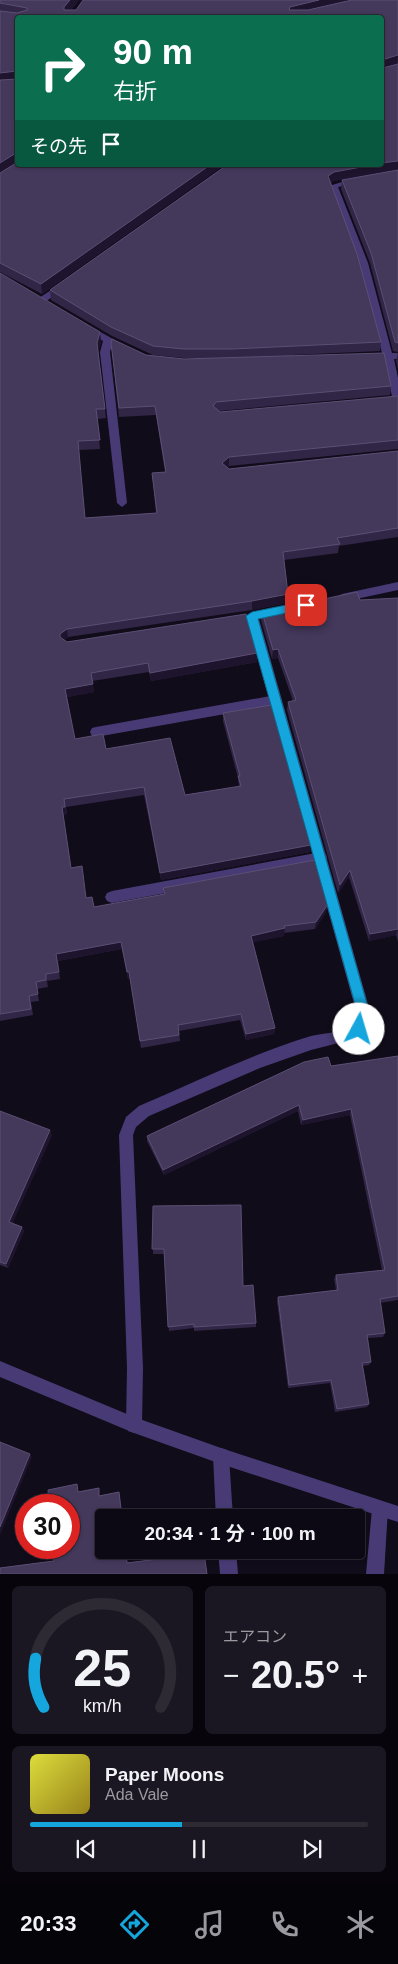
<!DOCTYPE html>
<html lang="ja">
<head>
<meta charset="utf-8">
<style>
  :root { --surface:#0d0914; --page:#1b1722; --text:#f1f3f6; --muted:#9a9aa0; --line:#2d2a34; --accent:#14a6dd }
  body { margin:0; font-family:Helvetica,"Noto Sans JP",sans-serif; background:var(--page); color:var(--text); height:100vh; display:flex; flex-direction:column; font-size:19px; white-space:nowrap }
  * { box-sizing:border-box; margin:0 }
  p { font-size:16px; color:var(--muted) }
  .icon { flex:none; width:28px; height:28px; fill:none; stroke:currentColor; stroke-width:2; stroke-linecap:round; stroke-linejoin:round }
  .map { position:relative; height:1574px; overflow:hidden }
  .side { display:flex; flex-direction:column; gap:12px; padding:12px; background:#07050b; flex:1 }
  .side>* { flex:none }
  .banner { position:absolute; left:15px; top:15px; width:369px; height:152px; border-radius:5px; box-shadow:0 1px 4px #0004,0 0 0 1px var(--line); background:#0b6e4f; color:#fff; overflow:hidden }
  .speed { position:absolute; left:15px; top:1494px; display:flex; gap:10px; font-size:25px; font-weight:700; text-align:center }
  .speed>* { display:grid; place-content:center; width:65px; height:65px; border-radius:50%; background:var(--surface); box-shadow:0 1px 4px #0004,0 0 0 1px var(--line); line-height:1 }
  .speed .limit { border:8px solid #d22; background:#fff; color:#111 }
  .pin { position:absolute; display:grid; place-items:center; width:42px; height:42px; color:#fff; margin:-21px; border-radius:10px; box-shadow:0 2px 8px #0006 }
  .me { position:absolute; width:55px; margin:-28px; rotate:6deg; stroke-linejoin:round; filter:drop-shadow(0 0 4px #0008) }
  .turn { display:flex; align-items:center; gap:18px; height:105px; padding:0 15px; font-size:22px }
  .turn .icon { width:65px; height:65px; stroke-width:2.5 }
  .turn b { display:block; font-size:35px; line-height:42px }
  .then { display:flex; align-items:center; height:48px; padding:0 15px; background:#0003; gap:10px; font-size:19px }
  .big { font-size:38px; font-weight:700; line-height:1.1 }
  .side .widget { flex:1; display:flex; flex-direction:column; justify-content:center; gap:8px; min-width:0; padding:0 18px; border-radius:8px; background:var(--page) }
  .side .dial { align-items:center; gap:0 }
  .dial svg { height:130px; overflow:visible; fill:none; stroke:var(--line); stroke-width:7; stroke-linecap:round; text-anchor:middle }
  .dial text { fill:var(--text); stroke:none }
  .song { display:flex; align-items:center; gap:15px }
  .cover { width:60px; height:60px; border-radius:8px; background:linear-gradient(135deg,hsl(60 70% 55%),hsl(50 70% 35%)) }
  .played { height:5px; border-radius:2px; background:linear-gradient(90deg,var(--accent) 45%,var(--line) 45%) }
  .keys { display:flex; justify-content:space-around; direction:ltr }
  .heat { display:flex; justify-content:space-between; align-items:center; font-size:28px; direction:ltr }
  .side .tiles { flex:1; display:grid; gap:12px; grid-template-columns:1fr 1fr }
  .widget:last-child { grid-column:span 2 }
  .trip { position:absolute; left:95px; top:1509px; width:270px; height:50px; border-radius:5px; background:var(--surface); box-shadow:0 1px 4px #0004,0 0 0 1px var(--line); font-weight:700; line-height:50px; text-align:center }
  .menu { display:flex; height:80px; justify-content:space-around; align-items:center; background:#050408; color:var(--muted) }
  .menu .icon { width:35px; height:35px }
  .menu .selected { color:var(--accent) }
  .menu b { font-size:22px; color:var(--text) }
  .map>svg:first-child { display:block }
</style>
</head>
<body>
<div class="map">
<svg width="398" height="1574" viewBox="0 0 398 1574">
  <rect width="100%" height="100%" fill="#110c1a"/>
  <g fill="none" stroke-linecap="round" stroke-linejoin="round">
    <g fill="#483b75" fill-rule="evenodd">
      <path d="M276 695 280 697 282 700 280 703 276 705 96 737 92 736 90 732 92 728 96 727Z"/>
      <path d="M321 852 326 854 327 858 326 862 321 864 112 903 107 901 105 897 107 893 112 891Z"/>
      <path d="M221 1448 227 1450 229 1456 233 1518H216L213 1456 215 1450Z"/>
      <path d="M380 1501 386 1503 388 1509 384 1574H366L372 1509 374 1503Z"/>
      <path d="M218 1550H236L238 1574H220Z"/>
    </g>
    <g fill="#483b75" fill-rule="evenodd">
      <path d="M358 177 361 178V182L338 187 368 263 392 353H398V359H394L398 378V404L393 401 384 360H368L363 357 368 354 382 353 358 263 329 186Z"/>
      <path d="M65 281 68 282V286L45 302H39V298Z"/>
      <path d="M86 324 131 349 126 352 112 345 110 352 127 503 122 507 117 503 100 352 103 341 83 329 81 327Z"/>
      <path d="M398 582V590L342 602 336 598 342 594Z"/>
      <path d="M278 607 282 608 284 611 282 614 259 619 370 1011C370 1022 367 1031 358 1038L311 1050 260 1068 149 1116 136 1127 133 1135 143 1368 142 1425 140 1431 134 1433 128 1431 126 1425 127 1368 119 1135 126 1117 139 1106C195 1082 252 1054 311 1036 323 1033 350 1033 356 1020V1011L246 616 252 612Z"/>
    </g>
    <path fill="#483b75" fill-rule="evenodd" d="M0 1361 134 1417 221 1448 398 1506V1522L221 1464 134 1433 0 1377Z"/>
  </g>
  <g fill="#322647">
    <path d="M0 0H79L71 10 398 0V369L396 361 398 352 393 351 370 263 341 189 342 180 385 172 333 181 331 183 381 342 380 351 292 355 391 386 390 395 219 411 220 412 398 396V449L229 466 228 467 229 469 398 451V537L339 546 338 553 284 560 288 594 287 603 252 610 68 637 64 640 67 642 257 662 151 681 149 672 92 681 94 692 67 697 75 739 106 749 185 795 239 787 238 778 223 721V713L310 852 161 880 144 795 66 807 67 814 63 815 71 868 87 898 94 907 164 894 163 888 328 904 326 912 315 929 284 933V936L253 942 275 1028 274 1034 246 1040 240 1020 179 1031 180 1041 141 1048 130 978 128 979 122 949 58 961 60 979 47 981 48 987 37 989 39 1001 31 1002 33 1015 0 1021V273L101 342 98 351 106 418 97 419 100 449 79 450 85 518 156 513 152 473 165 472 156 415 119 417 111 343 146 355 184 359 198 358H184L153 355 112 336 51 300 50 290 227 165H381V18H18V165H224L42 294 0 272V173L17 162 0 173Z"/>
    <path d="M398 598V942L396 935 369 941 349 877 338 893 287 710 288 702 293 701 278 658 272 659 261 620 262 612 360 600Z"/>
    <path d="M398 1056V1300L380 1303 385 1333 383 1337 368 1338 371 1362 369 1365 363 1366 369 1404 367 1407 335 1412 330 1383 288 1388 277 1301 278 1297 336 1290 334 1279 336 1275 382 1270 350 1115 301 1125 298 1111 164 1175 147 1141V1136L331 1066Z"/>
    <path d="M0 1111 52 1135 12 1223 22 1227 24 1231 8 1268 0 1265Z"/>
    <path d="M153 1206 243 1286 256 1323V1327L194 1331V1328L169 1331 164 1254H153Z"/>
  </g>
  <g fill="#1e142d">
    <path d="M70 0H79L65 17 64 7Z"/>
    <path d="M319 0H358L290 16 289 10 290 7Z"/>
    <path d="M398 55 397 64 381 69 382 60Z"/>
    <path d="M17 71 18 80 0 82V73Z"/>
    <path d="M16 153 17 162 0 173V163Z"/>
    <path d="M398 161V170L333 181 327 185 328 176 334 172 372 165H381V163Z"/>
    <path d="M210 165H224L42 294 41 284Z"/>
    <path d="M100 332 101 342 98 352 97 343Z"/>
    <path d="M229 457V466L222 472V463Z"/>
    <path d="M288 594 287 603 252 610V601Z"/>
    <path d="M67 629 68 637 61 643 60 634Z"/>
    <path d="M278 649V658L272 659 273 650Z"/>
    <path d="M257 653V662L151 681 150 673Z"/>
    <path d="M93 684 94 692 67 697 65 689Z"/>
    <path d="M62 807H65L67 814 63 815Z"/>
    <path d="M311 845 310 852 161 880 160 873Z"/>
    <path d="M350 870 349 877 338 893 340 885Z"/>
    <path d="M328 904 326 912 315 929 316 922Z"/>
    <path d="M285 928 284 936 250 943 251 936Z"/>
    <path d="M398 928 396 935 369 941 370 934Z"/>
    <path d="M121 942 122 949 58 961 60 979 56 954Z"/>
    <path d="M127 972H129L130 978 128 979Z"/>
    <path d="M275 1028 274 1034 246 1040V1034Z"/>
    <path d="M299 1105 298 1111 164 1175 163 1170Z"/>
    <path d="M351 1109 350 1115 301 1125 303 1120Z"/>
    <path d="M50 1130 52 1135 11 1227 9 1222Z"/>
    <path d="M22 1227 24 1231 8 1268 6 1264Z"/>
    <path d="M30 1454 32 1457 0 1535V1527Z"/>
    <path d="M119 1492 120 1495 123 1518H122Z"/>
  </g>
  <g fill="#44385b" stroke="#5b4f74">
    <path d="M0 0H70L64 7V10H76L83 0H319L290 7 289 10H308L352 0H398V55L382 60 381 61V18H18V71H17L0 73V11L17 13 27 10V8L0 3Z"/>
    <path d="M398 64V161L381 163V67L383 68Z"/>
    <path d="M18 79V153H16L0 163V80Z"/>
    <path d="M18 162V165H210L41 284 0 263V173Z"/>
    <path d="M227 165H372L334 172 328 176 357 254 381 342 232 349H184L153 346 111 327 50 290Z"/>
    <path d="M398 170V343L395 342 371 253 342 180Z"/>
    <path d="M0 273 100 332 97 343 105 409H96L100 440 78 441 85 518 157 513 152 473 166 472 155 406 119 408 111 343 112 339 146 355 184 359 384 353 391 386 216 402 213 406 220 412 398 396V440L229 457 222 463 229 469 398 451V528L337 538 340 544 283 552 288 594 252 601 67 629 60 634V637L67 642 246 614 257 653 150 673 148 663 91 673 93 684 65 689 75 739 103 734 106 749 170 738 185 795 241 786 238 776H240L223 713 272 705 311 845 160 873 144 787 64 799 65 807H62L71 868 82 866 86 898 92 897 94 907 165 894 163 888 315 860 328 904 316 922 284 926 285 928 251 936 275 1028 246 1034 241 1014 178 1025 179 1035 140 1041 129 972H127L121 942 56 954 59 972 46 974V980L36 982 38 994 29 996 31 1009 0 1014Z"/>
    <path d="M357 592 360 600 398 598V929L370 934 350 870 340 885 288 702 296 700 278 649 273 650 262 612Z"/>
    <path d="M398 1056V1296L380 1299 385 1333 367 1335 371 1362 362 1363 369 1404 337 1409 331 1380 289 1385 278 1297 338 1290 336 1275 385 1270 351 1109 303 1120 299 1105 163 1170 147 1136 304 1062 328 1057 331 1066Z"/>
    <path d="M0 1111 50 1130 9 1222 22 1227 6 1264 0 1262Z"/>
    <path d="M241 1205 243 1286 253 1285 256 1323 194 1327V1324L168 1327 164 1249H152L153 1206Z"/>
    <path d="M0 1442 30 1454 0 1527Z"/>
    <path d="M77 1484 78 1492 99 1488V1496L119 1492 122 1518H104V1550H126L127 1563 204 1553 207 1574H0V1568L54 1561 53 1548H69V1505H49L48 1490Z"/>
  </g>
  <path fill="#14a6dd" stroke="#0d6c90" d="M306 601 310 602 312 605 310 608 258 619 369 1011V1020L363 1033 359 1035 354 1033 353 1029 357 1020V1011L246 616 252 612Z"/>
</svg>
<div class="speed"><div class="limit">30</div></div>
<div class="pin" style="left:306px;top:605px;background:#d93025"><svg class="icon" aria-label="arrive" viewBox="0 0 24 24"><path d="M6 21V4h12l-3 4 3 4H6"/></svg></div>
<svg class="me" style="left:359px;top:1029px" viewBox="-20 -20 40 40"><circle r="19" fill="#fff"/><path d="M0-13L10 11 0 6-10 11z" fill="#14a6dd"/></svg>
<div class="trip">20:34 · 1 分 · 100 m</div>
<div class="banner">
<div class="turn"><svg class="icon" aria-label="right" viewBox="0 0 24 24"><path d="M7 20v-9h11M14 6l5 5-5 5"/></svg><div><b>90 m</b>右折</div></div>
<div class="then">その先<svg class="icon" aria-label="arrive" viewBox="0 0 24 24"><path d="M6 21V4h12l-3 4 3 4H6"/></svg></div>
</div>
</div>
<section class="side">
<div class="tiles">
<div class="widget dial"><svg viewBox="0 0 100 80">
<path d="M14 69A42 42 0 1 1 86 69"/>
<path d="M14 69A42 42 0 0 1 9 39" stroke="#14a6dd"/>
<text x="50" y="56" font-size="32" font-weight="700">25</text>
<text x="50" y="72" font-size="11">km/h</text>
</svg></div>
<div class="widget"><p>エアコン</p>
<div class="heat"><a>−</a><b class="big">20.5°</b><a>+</a></div>
</div>
<div class="widget">
<div class="song"><i class="cover"></i><div><b>Paper Moons</b><p>Ada Vale</p></div></div>
<div class="played"></div>
<div class="keys"><svg class="icon" aria-label="previous" viewBox="0 0 24 24"><path d="M18 5L8 12l10 7zM5 5v14"/></svg><svg class="icon" aria-label="pause" viewBox="0 0 24 24"><path d="M8 5v14M16 5v14"/></svg><svg class="icon" aria-label="next" viewBox="0 0 24 24"><path d="M6 5l10 7-10 7zM19 5v14"/></svg></div>
</div>
</div>
</section>
<nav class="menu">
<b>20:33</b>
<svg class="icon selected" aria-label="directions" viewBox="0 0 24 24"><path d="M12 3l9 9-9 9-9-9zM9 14v-3h6M13 9l2 2-2 2"/></svg>
<svg class="icon" aria-label="music" viewBox="0 0 24 24"><path d="M9 18V5l10-2v13"/><circle cx="6" cy="18" r="3"/><circle cx="16" cy="16" r="3"/></svg>
<svg class="icon" aria-label="phone" viewBox="0 0 24 24"><path d="M5 4h4l2 5-3 2q2 4 5 5l2-3 5 2v4C11 20 4 13 5 4z"/></svg>
<svg class="icon" aria-label="climate" viewBox="0 0 24 24"><path d="M12 3v18M4 7l16 10M4 17L20 7"/></svg>
</nav>
</body>
</html>
